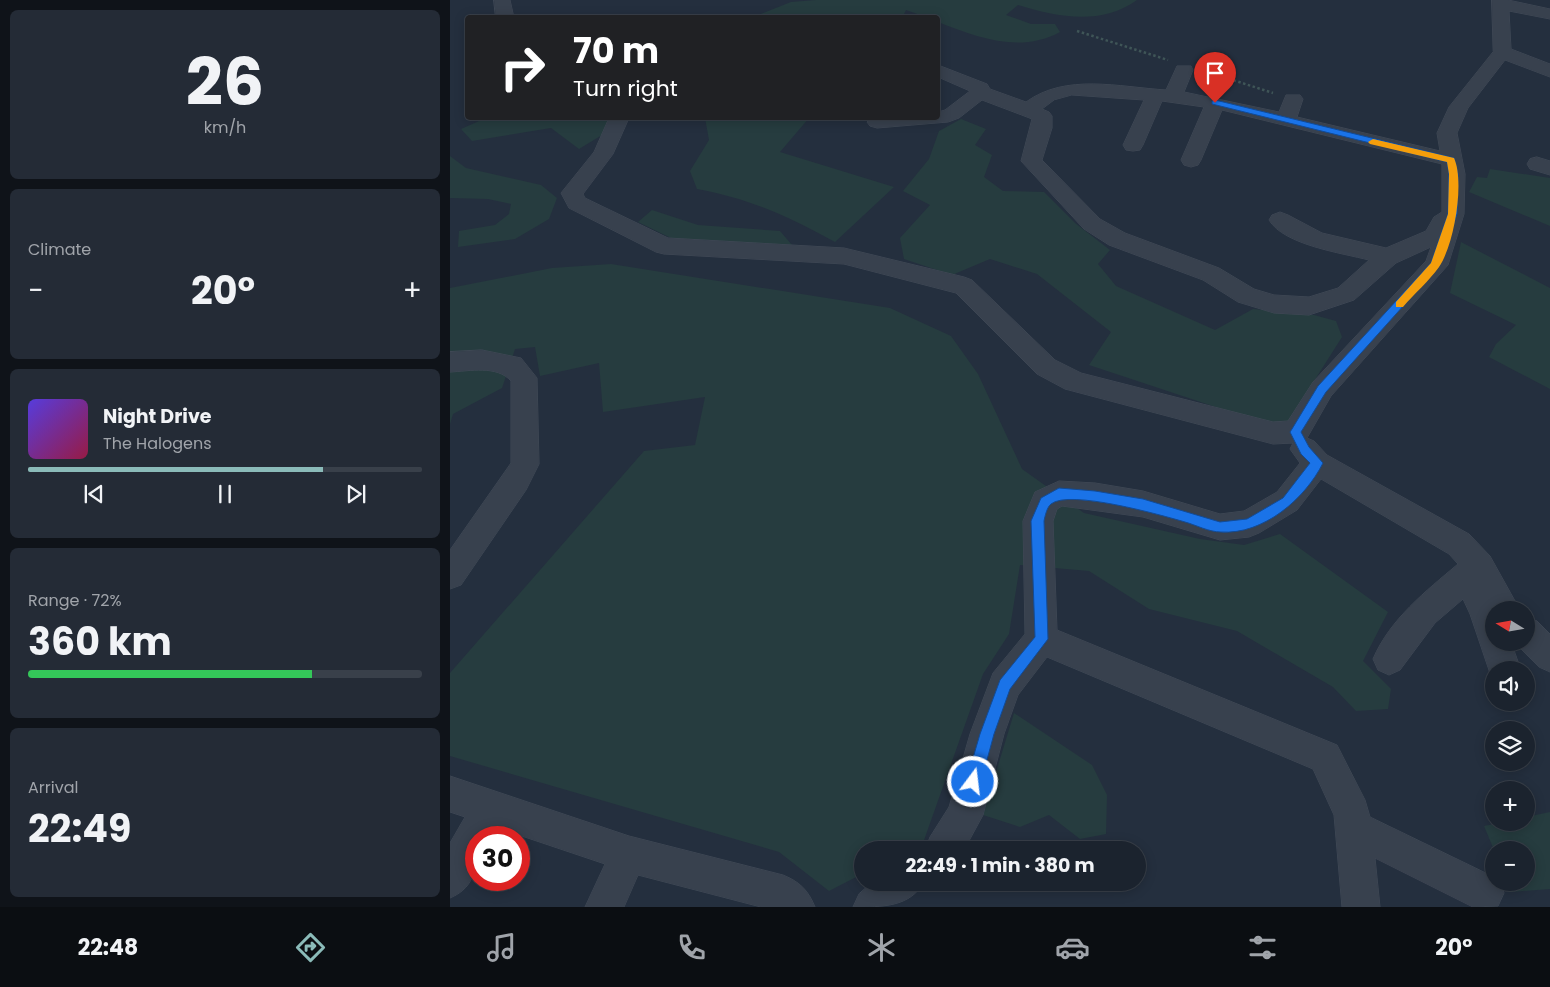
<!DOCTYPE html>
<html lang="en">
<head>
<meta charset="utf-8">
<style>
  :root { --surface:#1b232e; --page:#242b36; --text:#f1f3f6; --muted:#a0a4aa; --line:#39404a; --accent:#8bbbb9 }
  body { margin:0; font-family:Poppins,sans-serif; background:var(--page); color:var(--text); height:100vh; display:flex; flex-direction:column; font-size:19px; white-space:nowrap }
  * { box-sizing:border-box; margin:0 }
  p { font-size:16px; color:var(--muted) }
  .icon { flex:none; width:28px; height:28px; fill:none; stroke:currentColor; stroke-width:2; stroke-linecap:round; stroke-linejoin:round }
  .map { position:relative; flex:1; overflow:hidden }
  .details { display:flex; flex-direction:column; gap:10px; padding:10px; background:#0f1319; width:450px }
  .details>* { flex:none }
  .guide { position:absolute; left:15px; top:15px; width:475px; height:105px; border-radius:5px; box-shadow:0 2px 12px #0003,0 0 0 1px var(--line); background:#202124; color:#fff; overflow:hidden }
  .needle { width:32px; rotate:281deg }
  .controls { position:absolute; left:1035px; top:601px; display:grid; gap:10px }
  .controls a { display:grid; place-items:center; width:50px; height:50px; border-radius:50%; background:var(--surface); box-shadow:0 2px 12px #0003,0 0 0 1px var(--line); font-size:25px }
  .speed { position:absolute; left:15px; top:826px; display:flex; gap:10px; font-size:25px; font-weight:700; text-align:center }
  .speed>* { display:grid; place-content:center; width:65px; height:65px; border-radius:50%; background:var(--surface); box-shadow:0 2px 12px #0003,0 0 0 1px var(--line); line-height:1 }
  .speed .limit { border:8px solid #d22; background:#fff; color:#111 }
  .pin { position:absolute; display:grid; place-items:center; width:42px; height:42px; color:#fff; margin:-51px -21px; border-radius:50% 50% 50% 0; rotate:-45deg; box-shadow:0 0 5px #0007 }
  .pin .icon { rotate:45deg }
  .me { position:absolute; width:55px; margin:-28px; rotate:15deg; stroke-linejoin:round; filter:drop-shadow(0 0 4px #0008) }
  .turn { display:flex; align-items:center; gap:18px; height:105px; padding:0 25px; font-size:22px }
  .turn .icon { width:65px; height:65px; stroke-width:2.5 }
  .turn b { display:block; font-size:35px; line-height:42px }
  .big { font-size:38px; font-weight:700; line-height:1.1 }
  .details .widget { flex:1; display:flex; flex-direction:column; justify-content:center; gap:8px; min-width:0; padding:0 18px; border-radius:8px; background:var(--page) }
  .details .dial { align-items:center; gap:0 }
  .dial b { font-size:65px; line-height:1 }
  .song { display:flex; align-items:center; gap:15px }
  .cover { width:60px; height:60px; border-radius:8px; background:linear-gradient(135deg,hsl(250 70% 55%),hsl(340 70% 35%)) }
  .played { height:5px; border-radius:2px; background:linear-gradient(90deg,var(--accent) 75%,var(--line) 75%) }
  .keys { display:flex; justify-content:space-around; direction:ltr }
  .heat { display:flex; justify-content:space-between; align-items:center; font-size:28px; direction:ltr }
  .charge { height:8px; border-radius:4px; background:linear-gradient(90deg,#34c759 72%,var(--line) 0) }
  .trip { position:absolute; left:404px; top:841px; width:292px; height:50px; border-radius:25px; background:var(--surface); box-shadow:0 2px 12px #0003,0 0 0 1px var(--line); font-weight:700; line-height:50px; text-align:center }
  .menu { display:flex; height:80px; justify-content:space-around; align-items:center; background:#0b0e12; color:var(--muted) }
  .menu .icon { width:35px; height:35px }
  .menu .active { color:var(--accent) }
  .menu b { font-size:22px; color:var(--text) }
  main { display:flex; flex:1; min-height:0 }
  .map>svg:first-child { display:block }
</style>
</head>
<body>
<main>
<section class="details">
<div class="widget dial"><b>26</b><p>km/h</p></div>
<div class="widget"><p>Climate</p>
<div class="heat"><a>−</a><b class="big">20°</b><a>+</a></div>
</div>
<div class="widget">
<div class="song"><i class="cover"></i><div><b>Night Drive</b><p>The Halogens</p></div></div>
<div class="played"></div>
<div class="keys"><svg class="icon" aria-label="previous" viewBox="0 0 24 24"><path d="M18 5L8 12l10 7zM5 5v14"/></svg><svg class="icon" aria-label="pause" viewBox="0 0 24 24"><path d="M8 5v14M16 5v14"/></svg><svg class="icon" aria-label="next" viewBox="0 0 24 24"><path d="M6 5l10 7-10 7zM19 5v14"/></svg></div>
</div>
<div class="widget"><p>Range · 72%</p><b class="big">360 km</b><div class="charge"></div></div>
<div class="widget"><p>Arrival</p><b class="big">22:49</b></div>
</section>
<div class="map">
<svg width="1100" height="907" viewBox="0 0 1100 907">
  <rect width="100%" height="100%" fill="#242f3e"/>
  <g fill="#263c3f">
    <path d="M366 0H687C651 26 607 17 568 5L556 15 581 24H605L610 32C570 54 526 37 488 22V18L476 17 456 10 452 18 303 17 341 2Z"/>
    <path d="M36 118H180L129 149 101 128 22 141 11 129Z"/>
    <path d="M255 118H359L330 152 444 187 385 242C337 216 301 199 247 189L240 171 259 140Z"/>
    <path d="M511 119 536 129 525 145 542 155 534 177 553 191 594 192 625 223 660 250 648 264 666 286 765 330 803 309 864 315 886 321 892 337 838 422H811L639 365 661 332 587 274 540 259 502 275 454 259 450 238 480 205 453 191 479 159 489 131Z"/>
    <path d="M0 156 16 168 91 185 107 198 99 219 65 239 8 247 9 231 45 225 59 214 61 204 38 199 0 198Z"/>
    <path d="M1040 169 1100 178V226L1019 192 1027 177 1037 178Z"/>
    <path d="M202 210 248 225 330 231 342 245 221 238 188 222Z"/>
    <path d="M1011 242 1100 288V389L1039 357 1046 344 1066 325 1000 293Z"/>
    <path d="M161 264 440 308 501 336 528 374 572 469 634 513 750 539 794 545 830 534 938 612 913 661 941 689 938 709 906 711 883 687 787 631 699 609 639 571 570 565 559 634 533 674 473 843 460 850H412V874L379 891 329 852 0 756V673L194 451 245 445 255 397 153 412 149 363 90 376 85 347 65 349 52 388 3 414 0 424V288L102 268Z"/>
    <path d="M564 713 642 765 657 795 656 834 630 839 599 815 570 827 533 815Z"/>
    <path d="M1100 812V889L1061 892 1057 883 1076 882V850H1044L1034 826 1049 823 1076 822V817Z"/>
  </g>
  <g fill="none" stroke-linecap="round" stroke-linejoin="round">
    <g stroke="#414a57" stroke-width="1">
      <g id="minor">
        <path d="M44 0H60L64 18H46Z"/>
        <path d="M1042 0H1058L1100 9V19L1059 11 1061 49 1100 64V77L1055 60 1018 108 1007 133 1015 174 1014 214 998 265 881 396 857 438 864 441 877 455 1019 534 1040 556 1070 610H1044V642H1061L1071 670H1044L1043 682 1020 614 1013 599 985 623 950 670 939 675 928 670 923 659C940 619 976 591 1008 564L999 554 871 479 847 510 809 533 799 537 770 540 693 517 612 506 607 509 603 521 607 630 887 745 915 800 920 817 1044 877V882H1050L1054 893 1048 906 1023 907 925 858 930 907H892L884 815 863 769 597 657 568 695 554 734 533 815 514 850H475L480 837 499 807 520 734 543 673 575 634 573 521 585 492 609 481 645 483 693 491 770 514 794 511 827 492 850 463 840 449 843 443 823 444 615 389 587 374 506 293 394 264 214 254 206 252 119 208 111 193 144 152 159 118H179L163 154 133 194 135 198 218 238 394 248 514 277 522 280 605 360 631 373 823 422 838 421 863 382 976 261 981 247 946 263 904 300 859 315 824 313 788 302 753 280 659 245 634 229 571 161 582 119 577 117 532 100 509 118 498 122 427 128 420 126 417 122 421 118H488V112L495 110 520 91 488 77V65L537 84 540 89 576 102C616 73 669 87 716 90L727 66H741L743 70 734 92 829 112 836 95H850L853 99 847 117 990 151 987 133 999 107 1043 52ZM622 95 694 100 673 145 676 150 683 151 690 150 693 145 712 101 754 107 731 160 734 165 741 167 748 165 751 160 772 110 992 164V212L984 217 976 231 936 248 872 233 838 215 830 212 822 215 819 220C834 245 892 253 919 260L888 288 859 297 824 295 804 289 769 268 675 233 650 219 592 160 602 128V116L599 112 592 109 604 100Z"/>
        <path d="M1087 157 1100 161V175L1080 169 1077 164 1080 159Z"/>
        <path d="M32 350 71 358 87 378 89 464 76 490 11 585 0 589V550L61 463V381C47 365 20 371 0 372V352Z"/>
        <path d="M1076 617 1087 621 1100 634V672L1089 667 1065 643 1076 642Z"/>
        <path d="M0 776 179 836 333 875C350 882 358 890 365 907H311L188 875 174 907H135L155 864 48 828 43 838H26C26 864 28 886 0 898V843L15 817 0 812Z"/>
        <path d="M423 882H474C460 907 433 907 403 907L409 894Z"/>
      </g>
    </g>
    <g stroke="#3f5557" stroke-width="2.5" stroke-dasharray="2.5 2.5" stroke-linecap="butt">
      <path d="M627 31 718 60"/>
      <path d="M755 71 823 93"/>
    </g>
    <use href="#minor" fill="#38414e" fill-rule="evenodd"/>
  </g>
  <path fill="#1a73e8" stroke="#114b97" d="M765 100 1004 158 1008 174 1007 214 990 265 876 392 851 432 859 447 873 463C855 499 813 535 771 532 759 532 746 525 735 522 711 515 619 489 601 504 597 507 595 516 594 521L598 639 560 689 544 734 531 782 529 788 523 790 518 788 516 782 530 734 550 680 585 637 581 521 591 498 609 488 645 491 693 499 770 522 797 519 833 498 860 463 851 454 840 432 842 429 868 386 981 263 998 214 999 174 997 162 762 104V101Z"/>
  <path fill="#f59e0b" d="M923 139 1004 158C1015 182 1004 245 989 267 979 281 964 294 953 307H946V302L981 263 998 214 999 174 997 162 920 144 918 142Z"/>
</svg>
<div class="controls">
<a><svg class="needle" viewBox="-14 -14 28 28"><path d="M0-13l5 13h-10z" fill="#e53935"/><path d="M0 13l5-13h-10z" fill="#a0a4aa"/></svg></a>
<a><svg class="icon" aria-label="sound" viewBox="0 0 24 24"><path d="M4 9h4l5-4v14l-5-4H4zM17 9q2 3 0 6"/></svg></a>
<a><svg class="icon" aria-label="layers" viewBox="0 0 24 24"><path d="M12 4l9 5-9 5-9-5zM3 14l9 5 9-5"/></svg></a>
<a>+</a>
<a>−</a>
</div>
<div class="speed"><div class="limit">30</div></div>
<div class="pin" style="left:765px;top:103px;background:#d93025"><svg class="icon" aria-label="arrive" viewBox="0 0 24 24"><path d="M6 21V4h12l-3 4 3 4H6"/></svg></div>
<svg class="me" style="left:523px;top:782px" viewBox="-20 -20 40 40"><circle r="17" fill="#1a73e8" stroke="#fff" stroke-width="3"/><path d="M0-11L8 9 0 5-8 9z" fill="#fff"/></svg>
<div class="trip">22:49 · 1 min · 380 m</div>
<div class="guide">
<div class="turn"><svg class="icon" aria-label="right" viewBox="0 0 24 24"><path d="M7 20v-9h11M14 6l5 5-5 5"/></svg><div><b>70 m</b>Turn right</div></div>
</div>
</div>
</main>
<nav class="menu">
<b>22:48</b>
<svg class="icon active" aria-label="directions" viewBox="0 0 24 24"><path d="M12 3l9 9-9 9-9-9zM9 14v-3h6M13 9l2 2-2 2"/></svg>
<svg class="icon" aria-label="music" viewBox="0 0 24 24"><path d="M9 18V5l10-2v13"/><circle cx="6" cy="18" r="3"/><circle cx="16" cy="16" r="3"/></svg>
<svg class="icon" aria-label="phone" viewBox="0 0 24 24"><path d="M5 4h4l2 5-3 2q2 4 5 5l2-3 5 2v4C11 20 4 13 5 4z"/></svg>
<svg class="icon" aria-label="climate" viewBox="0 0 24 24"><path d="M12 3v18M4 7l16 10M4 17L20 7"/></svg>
<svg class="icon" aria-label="car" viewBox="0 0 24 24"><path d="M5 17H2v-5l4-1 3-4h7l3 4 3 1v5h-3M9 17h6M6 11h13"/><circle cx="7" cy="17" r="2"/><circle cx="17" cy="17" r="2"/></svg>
<svg class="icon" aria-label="filters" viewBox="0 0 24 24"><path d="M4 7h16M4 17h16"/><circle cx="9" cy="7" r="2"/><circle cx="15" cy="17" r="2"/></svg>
<b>20°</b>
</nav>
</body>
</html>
